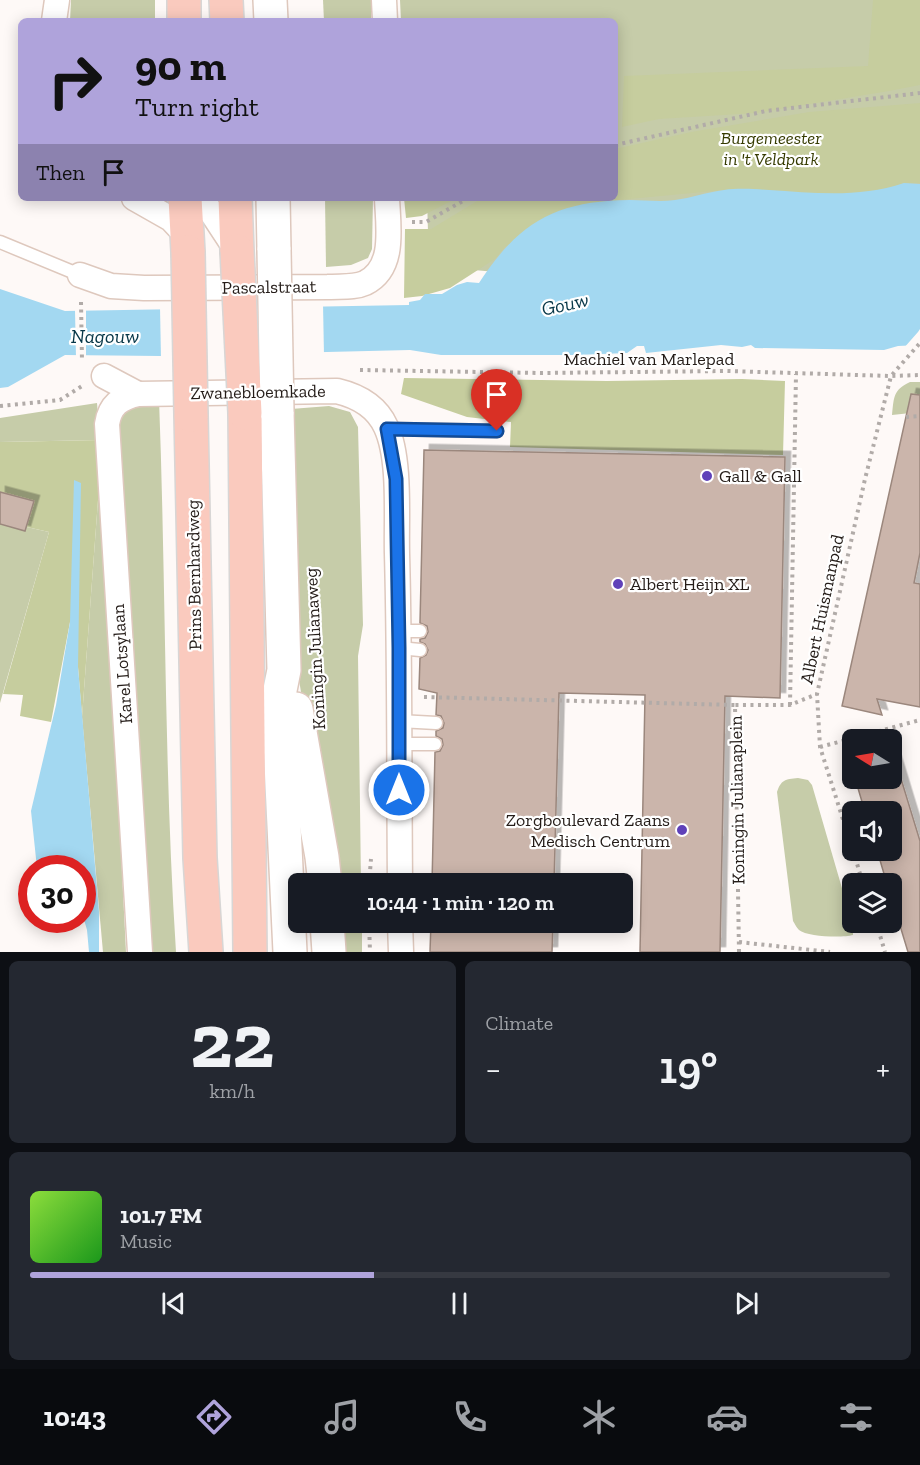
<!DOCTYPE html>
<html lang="en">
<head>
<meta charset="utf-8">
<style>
  :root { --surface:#171b24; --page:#242831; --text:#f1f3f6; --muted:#9ea1a6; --line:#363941; --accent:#afa3db }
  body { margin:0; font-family:"Zilla Slab",serif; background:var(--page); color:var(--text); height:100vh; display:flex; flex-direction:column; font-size:22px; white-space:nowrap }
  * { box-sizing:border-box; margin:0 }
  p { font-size:20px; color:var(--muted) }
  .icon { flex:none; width:33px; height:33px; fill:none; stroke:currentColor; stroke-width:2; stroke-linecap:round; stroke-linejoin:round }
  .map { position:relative; height:952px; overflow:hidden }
  .sheet { display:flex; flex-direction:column; gap:9px; padding:9px; background:#0d0f14; flex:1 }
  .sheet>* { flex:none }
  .guide { position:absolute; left:18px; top:18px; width:600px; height:183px; border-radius:9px; box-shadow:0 3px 15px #0003; background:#afa3db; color:#111; overflow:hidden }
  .needle { width:39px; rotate:281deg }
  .fabs { position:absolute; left:842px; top:729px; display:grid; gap:12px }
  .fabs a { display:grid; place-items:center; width:60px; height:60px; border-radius:9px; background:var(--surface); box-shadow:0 3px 15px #0003; font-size:30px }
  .speed { position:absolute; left:18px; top:855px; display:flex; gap:12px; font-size:30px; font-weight:700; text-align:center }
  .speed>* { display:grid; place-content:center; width:78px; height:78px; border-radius:50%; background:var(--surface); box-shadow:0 3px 15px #0003; line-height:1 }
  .speed .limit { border:9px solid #d22; background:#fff; color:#111 }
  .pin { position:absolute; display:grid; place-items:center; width:51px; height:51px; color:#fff; margin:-62px -26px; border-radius:50% 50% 50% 0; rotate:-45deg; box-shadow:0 0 6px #0007 }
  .pin .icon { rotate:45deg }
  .me { position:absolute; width:66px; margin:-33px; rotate:0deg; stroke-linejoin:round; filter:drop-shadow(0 0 4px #0008) }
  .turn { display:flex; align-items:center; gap:21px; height:126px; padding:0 18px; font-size:27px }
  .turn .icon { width:78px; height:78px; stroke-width:2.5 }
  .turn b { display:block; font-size:42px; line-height:51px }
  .then { display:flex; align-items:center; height:57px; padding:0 18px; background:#0003; gap:12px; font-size:22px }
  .big { font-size:45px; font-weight:600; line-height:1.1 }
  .sheet .tile { flex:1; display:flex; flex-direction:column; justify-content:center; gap:9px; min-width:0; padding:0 21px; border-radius:9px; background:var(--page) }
  .sheet .dial { align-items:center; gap:0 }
  .dial b { font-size:78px; line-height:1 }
  .song { display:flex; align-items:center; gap:18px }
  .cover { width:72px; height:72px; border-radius:9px; background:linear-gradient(135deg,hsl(90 70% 55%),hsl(120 70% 35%)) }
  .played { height:6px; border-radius:3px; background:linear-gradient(90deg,var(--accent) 40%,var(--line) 40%) }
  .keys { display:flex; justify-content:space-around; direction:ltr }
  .heat { display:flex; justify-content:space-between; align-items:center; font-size:33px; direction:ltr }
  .sheet .tiles { flex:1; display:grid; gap:9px; grid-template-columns:1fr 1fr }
  .tile:last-child { grid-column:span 2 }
  .trip { position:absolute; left:288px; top:873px; width:345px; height:60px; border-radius:9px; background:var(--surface); box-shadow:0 3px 15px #0003; font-weight:600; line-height:60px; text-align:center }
  .menu { display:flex; height:96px; justify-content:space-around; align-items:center; background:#090b0e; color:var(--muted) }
  .menu .icon { width:42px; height:42px }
  .menu .selected { color:var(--accent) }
  .menu b { font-size:27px; color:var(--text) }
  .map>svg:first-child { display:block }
</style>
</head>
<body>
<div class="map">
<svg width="920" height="952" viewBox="0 0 920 952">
  <defs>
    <filter id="shadow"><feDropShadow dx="5.5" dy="-5.5" stdDeviation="0" flood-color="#0004"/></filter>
  </defs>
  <rect width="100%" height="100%" fill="#fef9f7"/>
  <g fill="#c6cca9">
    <path d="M71 0H155V21H70Z"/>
    <path d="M323 0H371V21H324Z"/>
    <path d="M400 0H920V310L429 266 427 198H615V21H401Z"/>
    <path d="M325 198H373L372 249 368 258 351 265 326 267Z"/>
    <path d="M910 382H920V412L892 415C894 397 893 390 910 382Z"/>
    <path d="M159 399C166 583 164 768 176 952H151L115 426C128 405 137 404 159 399Z"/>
    <path d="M97 403 100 440 0 442V418Z"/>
    <path d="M329 406 350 412 358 427 363 625 358 656 361 883H333L298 674 291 409Z"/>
    <path d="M103 490 126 952H103L82 717 98 500Z"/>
    <path d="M0 521 49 532 0 703Z"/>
    <path d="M798 778 808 780 812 785 853 926V935C843 938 807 937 799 930 796 927 795 924 793 921L777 792C781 780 785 779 798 778Z"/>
    <path d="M337 923H362V952H339Z"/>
  </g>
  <g fill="#c6cd9e">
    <path d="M873 0H920V85L889 91 756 113 659 119 622 127 624 76 868 66Z"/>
    <path d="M920 103V183H904L890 188 857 194H799L769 190H724L598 202 575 206 505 247 495 259 450 288 422 296 404 298 405 229H431L482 198H615V149L691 132 809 112Z"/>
    <path d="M404 198H457L422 216 406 218Z"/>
    <path d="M404 378 607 381 742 379 785 381 783 455 510 447 511 422 467 417 401 394Z"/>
    <path d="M100 440 103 490 98 500 82 717 78 667 70 622 51 722 20 716 23 695 3 694 49 532 0 521V442Z"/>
  </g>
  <g fill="#a3d8f1">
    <path d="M904 183 920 184V345L898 346 884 350 755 348 751 345 742 347 721 345 646 353 644 346H637L627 353 576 355H441L410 350 160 356 65 355 8 387 0 388V289L65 311 409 305V302L420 300 425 294H442L457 285 467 282 479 283C519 222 555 201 630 200 645 200 660 202 675 200 691 198 707 192 724 190 738 188 755 189 769 190 815 193 860 198 904 183Z"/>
    <path d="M74 480 81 483 78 667 99 912V952H89L87 930 83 916 82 868H37L31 811 56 705 70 622Z"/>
  </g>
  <g fill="#fef9f7">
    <path d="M323 304 324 356 161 359 160 307Z"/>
    <path d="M75 310H86V358H76Z"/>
    <path d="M920 329V348L903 349 918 332Z"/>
  </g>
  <g fill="#cbb5ab" stroke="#9b877d" stroke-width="1.5" filter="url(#shadow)">
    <path d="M911 394 920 395V553L914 583 920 584V707L877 699 882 715 842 706Z"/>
    <path d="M424 450 785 457 780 698 725 696 720 952H640L645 695 559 693 554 884H432L435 752 440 751 443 745 442 739 436 736V731L443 728 444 723 441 716 436 715 437 693 419 689 420 658 426 655 428 650 425 644 420 642V639L425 638 428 632 427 626 420 623Z"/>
    <path d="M0 492 34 501 25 531 0 524Z"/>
    <path d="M891 746 920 841V952H908L891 896V884H887L877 850H891V812H865L855 778H891Z"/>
    <path d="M431 922H553L552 952H430Z"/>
  </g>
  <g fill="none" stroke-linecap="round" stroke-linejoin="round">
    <g stroke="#dec8bd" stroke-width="15">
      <g id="lane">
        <path d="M0 242 80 275"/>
        <path d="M387 429 497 431"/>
        <path d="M399 631H420"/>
        <path d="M399 648 420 650"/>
        <path d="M399 721 436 723"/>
        <path d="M399 744H435"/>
      </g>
    </g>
    <g stroke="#dec8bd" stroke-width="27">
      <g id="street">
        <path d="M384 0 385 21"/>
        <path d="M54 21 57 0"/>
        <path d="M134 198 171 219 186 235"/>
        <path d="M199 198 210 210 237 251"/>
        <path d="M80 275 111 286 144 288 328 287C340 286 354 288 365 283 396 268 388 226 387 198"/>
        <path d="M104 376 138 394"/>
        <path d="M400 922 401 952"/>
        <path d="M140 952 107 424C110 405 120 398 138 394L337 391C358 396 377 407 386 427 401 459 396 519 397 554 400 664 399 774 400 884"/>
      </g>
    </g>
    <g stroke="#dec8bd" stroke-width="36">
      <g id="secondary">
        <path d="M270 0 271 21"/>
        <path d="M273 198 274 250"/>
        <path d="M277 412 284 670 278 700 290 952"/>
        <path d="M296 709 322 857 325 884"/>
        <path d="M327 922 329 952"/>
      </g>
    </g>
    <g stroke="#d8d6d5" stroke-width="36">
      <g id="primary">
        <path d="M184 0V21"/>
        <path d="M226 0 227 21"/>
        <path d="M185 198 188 252"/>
        <path d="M235 198 237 251"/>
        <path d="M245 413 250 952"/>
        <path d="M191 415 200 858 206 952"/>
      </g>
    </g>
    <g stroke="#b1aba8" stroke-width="4" stroke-dasharray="3 4.5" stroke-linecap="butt">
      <path d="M615 145 766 111 920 93"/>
      <path d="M412 222H426L468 198"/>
      <path d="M81 302 82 361"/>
      <path d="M360 370 542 373 727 371 891 376 920 375"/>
      <path d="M0 406 60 400 82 386"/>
      <path d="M906 417 920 416"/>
      <path d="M424 697 735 705"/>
      <path d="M790 705 796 374"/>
      <path d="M820 747 920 720"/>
      <path d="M852 848 820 747 817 694 865 479 891 376 920 343"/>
      <path d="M853 850 863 884"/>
      <path d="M369 884 371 859"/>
      <path d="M369 922 370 952"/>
      <path d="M876 922 885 952"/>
      <path d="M739 942 830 952"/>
      <path d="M739 952 735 705H790L817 694"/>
    </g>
    <use href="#lane" stroke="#fff" stroke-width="12"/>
    <use href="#street" stroke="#fff" stroke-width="24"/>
    <use href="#secondary" stroke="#fff" stroke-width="33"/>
    <use href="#primary" stroke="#facabe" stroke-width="33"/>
    <g stroke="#dec8bd" stroke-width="36" stroke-linecap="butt">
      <path id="secondary-bridge" d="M274 250 277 412"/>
    </g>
    <g stroke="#d8d6d5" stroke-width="36" stroke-linecap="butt">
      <g id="primary-bridge">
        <path d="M237 251 245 413"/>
        <path d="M188 252 191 415"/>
      </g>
    </g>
    <use href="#secondary-bridge" stroke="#fff" stroke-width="33"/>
    <use href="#primary-bridge" stroke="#facabe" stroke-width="33"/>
  </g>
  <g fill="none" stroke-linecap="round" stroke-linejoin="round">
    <g stroke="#114b97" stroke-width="15">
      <path id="route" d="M399 790V648L396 479 387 429 497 431"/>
    </g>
    <use href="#route" stroke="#1a73e8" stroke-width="10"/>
  </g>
  <g fill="#5f41b9" stroke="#fff" stroke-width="2">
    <circle cx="707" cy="476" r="6"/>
    <circle cx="618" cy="584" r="6"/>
    <circle cx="682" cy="830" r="6"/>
  </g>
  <g text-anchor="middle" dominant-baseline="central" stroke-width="4.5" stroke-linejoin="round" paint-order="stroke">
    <g font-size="18" font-style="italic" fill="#363b01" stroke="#fff">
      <text x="771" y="138">Burgemeester<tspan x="771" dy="21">in 't Veldpark</tspan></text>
    </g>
    <g font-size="18" fill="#241c18" stroke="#fff">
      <text transform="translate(269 287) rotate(-1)">Pascalstraat</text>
      <text x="649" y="359">Machiel van Marlepad</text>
      <text transform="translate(258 392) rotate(-1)">Zwanebloemkade</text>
      <text transform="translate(194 575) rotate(-91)">Prins Bernhardweg</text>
      <text transform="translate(822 609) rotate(-78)">Albert Huismanpad</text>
      <text transform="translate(315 649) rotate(-93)">Koningin Julianaweg</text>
      <text transform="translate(122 664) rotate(-94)">Karel Lotsylaan</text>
      <text transform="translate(737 800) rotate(-91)">Koningin Julianaplein</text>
    </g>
    <g font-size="18" fill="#241c18" stroke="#fff" text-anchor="start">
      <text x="719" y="476">Gall &amp; Gall</text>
      <text x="630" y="584">Albert Heijn XL</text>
      <text x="670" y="820" text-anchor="end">Zorgboulevard Zaans<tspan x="670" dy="21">Medisch Centrum</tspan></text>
    </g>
    <g font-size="20" font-style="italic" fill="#063647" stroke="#fff">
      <text transform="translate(565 304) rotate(-12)">Gouw</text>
      <text x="105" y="336">Nagouw</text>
    </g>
  </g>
</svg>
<div class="fabs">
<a><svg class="needle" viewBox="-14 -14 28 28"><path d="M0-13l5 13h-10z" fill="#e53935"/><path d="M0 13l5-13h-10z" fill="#9ea1a6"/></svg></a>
<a><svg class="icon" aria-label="sound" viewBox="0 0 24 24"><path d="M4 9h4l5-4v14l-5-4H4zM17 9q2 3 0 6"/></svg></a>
<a><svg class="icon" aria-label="layers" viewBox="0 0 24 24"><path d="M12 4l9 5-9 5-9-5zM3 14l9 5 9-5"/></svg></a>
</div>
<div class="speed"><div class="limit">30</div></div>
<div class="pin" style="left:497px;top:431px;background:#d93025"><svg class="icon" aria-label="arrive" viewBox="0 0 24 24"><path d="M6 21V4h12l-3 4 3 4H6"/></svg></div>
<svg class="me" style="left:399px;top:790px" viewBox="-20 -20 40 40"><circle r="17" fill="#1a73e8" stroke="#fff" stroke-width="3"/><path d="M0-11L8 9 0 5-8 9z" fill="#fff"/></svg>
<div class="trip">10:44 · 1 min · 120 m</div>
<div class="guide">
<div class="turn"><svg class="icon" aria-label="right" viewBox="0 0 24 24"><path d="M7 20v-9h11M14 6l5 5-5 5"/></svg><div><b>90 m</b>Turn right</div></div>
<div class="then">Then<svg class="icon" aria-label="arrive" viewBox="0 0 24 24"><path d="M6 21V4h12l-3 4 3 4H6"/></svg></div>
</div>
</div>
<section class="sheet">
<div class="tiles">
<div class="tile dial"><b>22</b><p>km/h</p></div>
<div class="tile"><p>Climate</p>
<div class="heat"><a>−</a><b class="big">19°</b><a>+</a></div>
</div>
<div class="tile">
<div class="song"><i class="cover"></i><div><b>101.7 FM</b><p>Music</p></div></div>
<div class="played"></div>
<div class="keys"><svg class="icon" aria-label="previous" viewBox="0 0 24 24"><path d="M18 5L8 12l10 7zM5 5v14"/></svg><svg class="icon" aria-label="pause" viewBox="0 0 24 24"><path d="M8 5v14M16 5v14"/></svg><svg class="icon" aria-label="next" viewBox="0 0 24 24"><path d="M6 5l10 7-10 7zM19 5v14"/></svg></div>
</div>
</div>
</section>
<nav class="menu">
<b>10:43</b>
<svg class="icon selected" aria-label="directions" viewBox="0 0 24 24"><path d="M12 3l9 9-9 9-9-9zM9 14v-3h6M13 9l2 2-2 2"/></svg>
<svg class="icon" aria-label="music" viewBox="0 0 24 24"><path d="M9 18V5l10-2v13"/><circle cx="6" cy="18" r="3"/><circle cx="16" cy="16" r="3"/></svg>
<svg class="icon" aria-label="phone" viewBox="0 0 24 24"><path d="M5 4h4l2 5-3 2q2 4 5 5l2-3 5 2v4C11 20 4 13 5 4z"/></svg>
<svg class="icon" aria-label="climate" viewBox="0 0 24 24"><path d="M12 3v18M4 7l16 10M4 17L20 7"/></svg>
<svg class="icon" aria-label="car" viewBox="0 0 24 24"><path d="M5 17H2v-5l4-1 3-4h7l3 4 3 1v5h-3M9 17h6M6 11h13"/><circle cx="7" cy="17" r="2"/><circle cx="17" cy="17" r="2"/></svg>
<svg class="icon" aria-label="filters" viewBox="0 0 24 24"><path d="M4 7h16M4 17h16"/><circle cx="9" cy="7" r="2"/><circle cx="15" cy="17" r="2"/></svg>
</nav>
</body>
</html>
